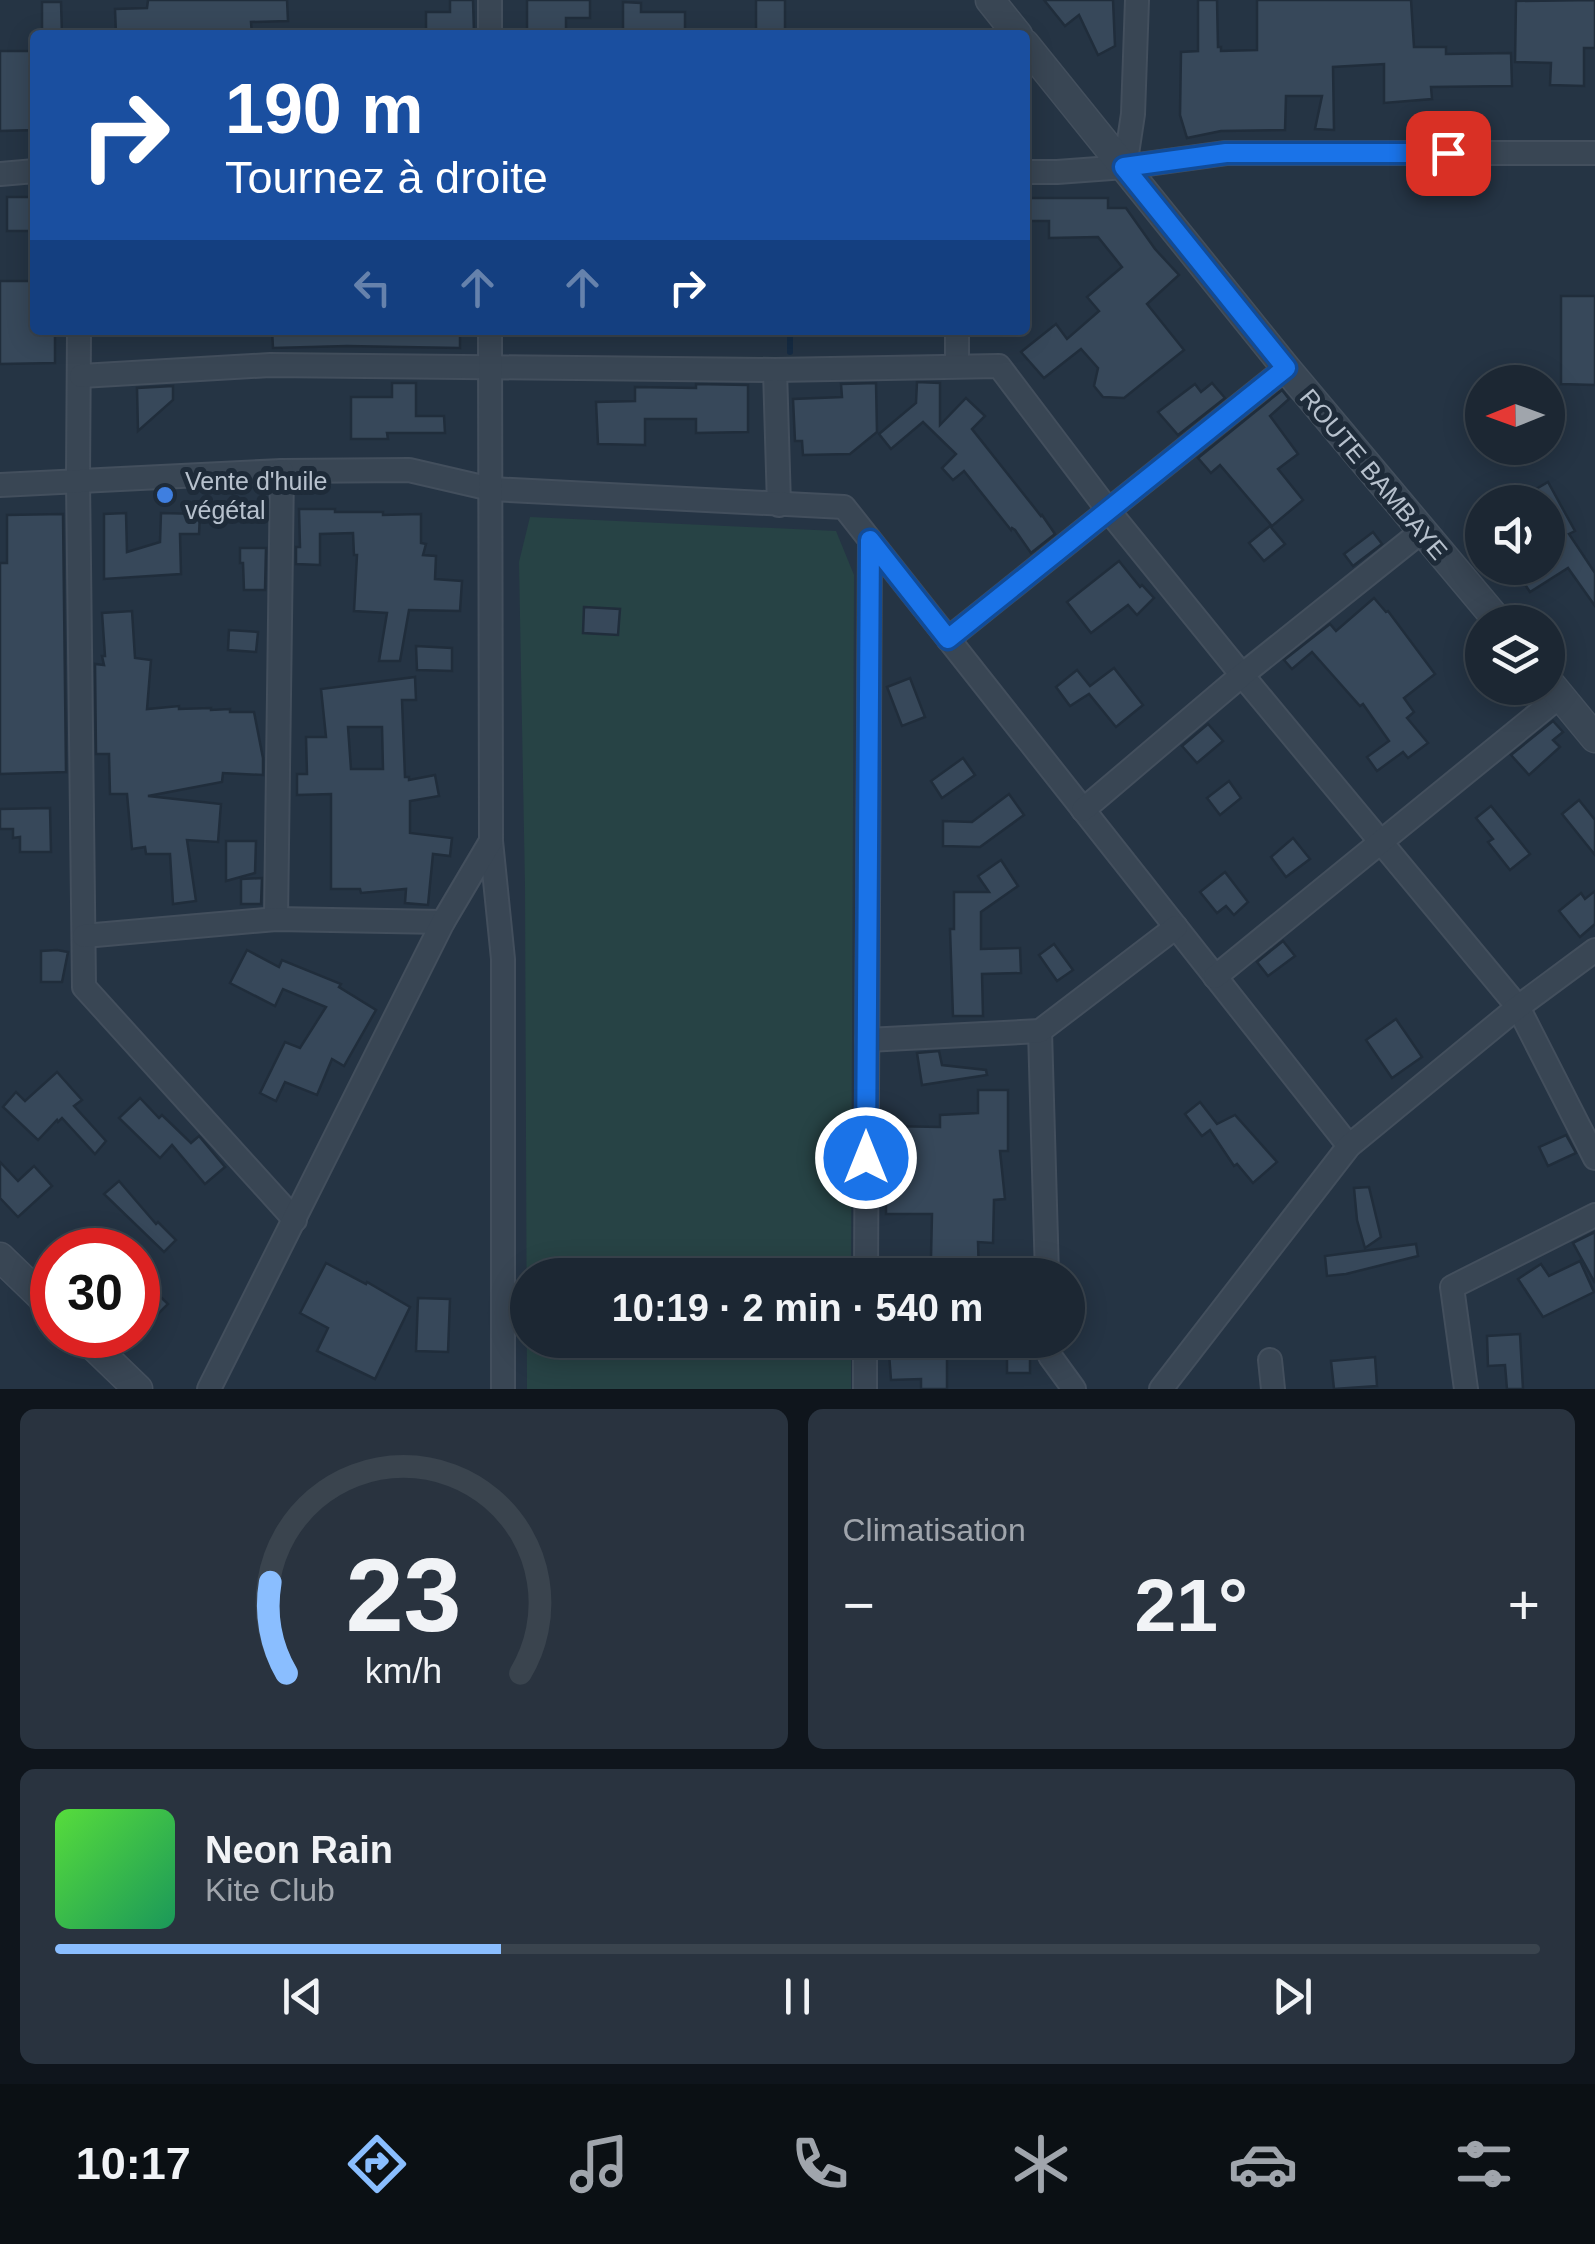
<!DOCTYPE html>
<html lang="fr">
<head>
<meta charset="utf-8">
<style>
  :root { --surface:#1c2733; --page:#29333f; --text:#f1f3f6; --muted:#a0a5ac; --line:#3a444e; --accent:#8abeff }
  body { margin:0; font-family:Arial,sans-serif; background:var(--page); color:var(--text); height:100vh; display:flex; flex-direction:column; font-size:38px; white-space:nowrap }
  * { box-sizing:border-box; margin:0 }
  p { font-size:32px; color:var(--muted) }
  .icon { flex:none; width:55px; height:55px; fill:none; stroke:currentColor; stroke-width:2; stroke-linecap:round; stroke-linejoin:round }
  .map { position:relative; height:1389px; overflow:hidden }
  .sheet { display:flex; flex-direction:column; gap:20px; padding:20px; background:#0f151c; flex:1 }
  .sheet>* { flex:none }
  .banner { position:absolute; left:30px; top:30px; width:1000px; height:305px; border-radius:10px; box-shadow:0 5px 25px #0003,0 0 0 2px var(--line); background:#1a4fa0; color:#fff; overflow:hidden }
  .needle { width:65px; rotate:269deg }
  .fabs { position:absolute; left:1465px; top:365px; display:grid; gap:20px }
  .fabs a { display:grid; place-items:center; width:100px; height:100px; border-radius:50%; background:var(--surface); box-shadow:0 5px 25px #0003,0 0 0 2px var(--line); font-size:50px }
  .speed { position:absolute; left:30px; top:1228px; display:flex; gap:20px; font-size:50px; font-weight:700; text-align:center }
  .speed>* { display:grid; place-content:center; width:130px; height:130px; border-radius:50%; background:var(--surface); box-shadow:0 5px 25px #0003,0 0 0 2px var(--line); line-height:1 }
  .speed .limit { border:15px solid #d22; background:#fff; color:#111 }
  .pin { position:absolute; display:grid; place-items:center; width:85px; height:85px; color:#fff; margin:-42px; border-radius:20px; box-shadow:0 5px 15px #0006 }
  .me { position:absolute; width:110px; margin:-55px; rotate:0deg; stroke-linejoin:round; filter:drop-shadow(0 0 8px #0008) }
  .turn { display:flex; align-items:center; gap:35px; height:210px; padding:0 30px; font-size:45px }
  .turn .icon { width:130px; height:130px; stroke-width:2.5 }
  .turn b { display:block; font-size:70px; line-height:85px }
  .lanes { display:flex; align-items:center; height:95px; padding:0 30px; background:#0003; justify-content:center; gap:50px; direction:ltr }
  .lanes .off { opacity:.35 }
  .big { font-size:75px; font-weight:600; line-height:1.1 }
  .sheet .card { flex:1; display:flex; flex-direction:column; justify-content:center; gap:15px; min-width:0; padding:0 35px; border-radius:15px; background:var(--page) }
  .sheet .dial { align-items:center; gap:0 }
  .dial svg { height:260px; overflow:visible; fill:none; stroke:var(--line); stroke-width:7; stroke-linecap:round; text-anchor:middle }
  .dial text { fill:var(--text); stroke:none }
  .song { display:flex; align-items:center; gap:30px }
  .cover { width:120px; height:120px; border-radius:15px; background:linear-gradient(135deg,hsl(110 70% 55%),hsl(150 70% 35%)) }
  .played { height:10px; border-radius:5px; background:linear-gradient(90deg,var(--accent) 30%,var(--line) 30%) }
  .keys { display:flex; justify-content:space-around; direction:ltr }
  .heat { display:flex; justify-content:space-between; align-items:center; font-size:55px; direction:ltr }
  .sheet .tiles { flex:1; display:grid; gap:20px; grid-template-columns:1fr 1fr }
  .card:last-child { grid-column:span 2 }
  .trip { position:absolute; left:510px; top:1258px; width:575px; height:100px; border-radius:50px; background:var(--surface); box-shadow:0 5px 25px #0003,0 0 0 2px var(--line); font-weight:600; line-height:100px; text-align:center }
  .dock { display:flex; height:160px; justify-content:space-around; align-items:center; background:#0b1014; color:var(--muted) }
  .dock .icon { width:70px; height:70px }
  .dock .current { color:var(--accent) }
  .dock b { font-size:45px; color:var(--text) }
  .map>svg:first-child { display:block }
</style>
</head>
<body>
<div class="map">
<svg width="1595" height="1389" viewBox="0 0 1595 1389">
  <rect width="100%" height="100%" fill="#253444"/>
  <path fill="#274345" d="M530 517 836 531 854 575 851 1275H528V1340H851V1389H527L525 886 519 562Z"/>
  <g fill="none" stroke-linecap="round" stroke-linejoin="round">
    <path stroke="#162c44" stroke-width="6" d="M790 352V330"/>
  </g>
  <g fill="#37485a" stroke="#202d3b" stroke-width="2.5" fill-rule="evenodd">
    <path d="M148 0H287L288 21 251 22 252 35H116L115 9 147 8Z"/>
    <path d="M450 0H473L474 32H426V12H450Z"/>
    <path d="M527 0H590V18H566V35H527Z"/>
    <rect x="756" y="0" width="29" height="35"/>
    <path d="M1044 0H1113L1115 46 1098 55 1079 15 1065 26Z"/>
    <path d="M1198 0H1217L1218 47H1221V51L1257 50V0H1411L1414 47H1446V54L1511 53 1512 86 1431 87 1432 99 1384 103V64L1333 67 1334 130 1315 129 1322 96H1286L1285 130 1221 131 1187 138 1180 115 1181 52 1198 51Z"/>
    <path d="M1595 0V48H1584V86L1550 85 1551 63 1515 62 1516 1Z"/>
    <path d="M42 2H61L62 35H42Z"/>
    <path d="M623 2 641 3V12H685V34H623Z"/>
    <path d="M0 51H35V130L0 131Z"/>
    <rect x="7" y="197" width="26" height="34"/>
    <path d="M1025 198H1108V208H1126L1155 249 1179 275 1147 304 1184 350 1124 398 1103 397 1094 386 1098 368 1081 349 1044 378 1021 352 1056 324 1067 339 1099 311 1087 297 1122 267 1098 237 1049 238V221H1025Z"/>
    <path d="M0 281H35V330H55V363L0 364Z"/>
    <path d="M1561 296H1595V385L1561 384Z"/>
    <path d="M272 330H460V348L347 346 273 348Z"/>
    <path d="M917 382 940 383V425L966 398 985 416 972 429 1041 516 1042 515 1055 534 1031 553 1015 530 1012 528 1011 530 964 471 953 480 942 468 956 454 923 422 891 449 879 434 916 403Z"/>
    <path d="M392 383H416V416H444L445 433H387L388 439H351V397H392Z"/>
    <path d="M876 383 877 432 850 454 803 455 802 441H795L793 399 842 397 841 384Z"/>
    <path d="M1212 383 1225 398 1178 435 1158 412 1195 384 1201 392Z"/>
    <path d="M696 384 748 385V432L696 433V419H645V445L598 444 596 402 635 401V387L696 388Z"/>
    <path d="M173 386V400L138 431 137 388Z"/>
    <path d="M1282 390 1289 399 1270 416 1298 454 1278 469 1303 500 1272 526 1220 465 1211 473 1198 458Z"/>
    <path d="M1548 482 1575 531 1569 534 1595 573V606L1568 568 1530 592 1514 568H1548V502H1514Z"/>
    <path d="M299 509H335V512H383V515L421 514V543L426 544 423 555 436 556 435 579 462 581 460 611 409 610 400 661H379L387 613 354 611 357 555H354L353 533 320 534V565L296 564V547H300Z"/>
    <path d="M126 513 127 552 160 542 161 513 200 514 199 534H180L181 574 104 579V514Z"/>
    <path d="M63 514 66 772 0 774V563H7V515Z"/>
    <path d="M1270 526 1285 544 1264 561 1249 543Z"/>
    <path d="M1373 532 1382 544 1353 566 1344 554Z"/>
    <path d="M240 548H266L265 590H244L243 563H240Z"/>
    <path d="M1119 561 1140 587 1142 585 1154 598 1137 615 1128 605 1091 633 1067 602Z"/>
    <path d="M1374 598 1386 612 1388 611 1435 674 1404 698 1414 712 1407 718 1428 743 1408 758 1403 752 1377 771 1367 757 1389 741 1363 704 1360 706 1312 652 1292 669 1284 660 1330 624 1336 631Z"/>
    <path d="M584 607 620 609 618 635 583 633Z"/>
    <path d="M132 611 135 658 151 660 147 709 179 706V709L211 708V710L230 709V712H254L263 758V775L223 773 222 782 148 796 221 804 218 842 187 840 196 901 173 904 170 854H146L145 847 132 849 127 794H110L109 754H96L95 664 104 665 102 656H105L102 613Z"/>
    <path d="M229 630 258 632 256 652 228 650Z"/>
    <path d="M416 646 452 648V671L417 670Z"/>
    <path d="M1114 668 1143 705 1116 727 1089 694 1070 706 1056 687 1077 670 1090 686Z"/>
    <path d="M415 677 416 700H402L405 777H409V780L435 775 439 796 410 801V833L452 838 450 856 433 854 428 905 405 903 406 889 361 893 360 889H331V794L297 795V774H307L306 737H326L321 689ZM348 727H382L383 769H351Z"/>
    <path d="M910 678 925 717 902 726 887 687Z"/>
    <path d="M1553 721 1563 732 1553 740 1560 747 1529 775 1511 755Z"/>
    <path d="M1208 724 1223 741 1197 763 1182 746Z"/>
    <path d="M963 758 975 775 942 798 931 781Z"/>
    <path d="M1229 781 1241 798 1220 815 1207 798Z"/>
    <path d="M1009 794 1024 815 980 847 943 846V821L972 822Z"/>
    <path d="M1579 800 1595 820V855L1562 814Z"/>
    <path d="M1491 806 1530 854 1510 870 1488 842 1493 839 1476 818Z"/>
    <path d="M50 808 51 852H20V837L13 838V829H0V809Z"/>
    <path d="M1293 838 1310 859 1286 877 1271 857Z"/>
    <path d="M226 841H256L255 873 226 881Z"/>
    <path d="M1001 860 1018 886 981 912V949L1020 948 1021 973 982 974 983 1016H953L950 929H954V892H989L978 876Z"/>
    <path d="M1225 872 1248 902 1234 915 1226 906 1217 913 1200 892Z"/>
    <path d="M262 878 261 904H241V879Z"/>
    <path d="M1595 891V924L1580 937 1559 911 1581 893 1585 899Z"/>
    <path d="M1283 941 1295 956 1268 976 1257 962Z"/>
    <path d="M1054 944 1073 970 1057 981 1039 955Z"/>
    <path d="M57 950 68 952 62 982H41V951Z"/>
    <path d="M247 950 279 967 282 960 341 984 339 987 376 1010 344 1066 332 1059 317 1095 285 1082 276 1101 260 1093 285 1042 300 1048 326 1007 283 989 275 1006 230 983Z"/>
    <path d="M1396 1019 1422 1057 1392 1078 1366 1040Z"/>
    <path d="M939 1051 942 1065 986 1070 987 1075 922 1085 917 1053Z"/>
    <path d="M57 1072 82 1100 74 1106 106 1141 95 1154 62 1118 58 1122 57 1120 38 1140 3 1107 16 1092 25 1101Z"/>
    <path d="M978 1090H1008V1151H1000L1005 1199 994 1200 993 1243 978 1242 979 1275H959V1266L934 1271 931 1257 932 1214H886V1184H888L886 1126 940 1127V1115L978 1113Z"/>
    <path d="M140 1098 159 1118 162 1115 191 1143 199 1136 225 1167 205 1184 172 1145 160 1158 119 1118Z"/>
    <path d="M1200 1102 1217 1124 1235 1115 1277 1162 1253 1183 1237 1164 1234 1166 1210 1130 1202 1136 1185 1114Z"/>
    <path d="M1566 1135 1576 1153 1548 1166 1539 1147Z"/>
    <path d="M0 1162 18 1181 34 1166 52 1186 18 1217 0 1198Z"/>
    <path d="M119 1181 156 1224 158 1222 176 1240 164 1252 104 1194Z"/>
    <path d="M1369 1187 1381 1237 1365 1248 1357 1220 1354 1188Z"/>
    <path d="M1595 1232V1283L1573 1243Z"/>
    <path d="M1416 1244 1418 1256 1346 1274 1327 1276 1325 1256Z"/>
    <path d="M1580 1261 1594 1292 1543 1317 1518 1279 1541 1264 1549 1276Z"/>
    <path d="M326 1263 366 1284 367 1282 410 1307 375 1379 317 1351 328 1328 300 1313Z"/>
    <path d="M138 1275 168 1304 146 1326 138 1317Z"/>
    <path d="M418 1298 450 1299 448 1352 416 1351Z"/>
    <path d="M1520 1334 1523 1389H1507L1505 1365 1488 1366 1487 1336Z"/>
    <path d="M888 1340H947V1389H921V1379L891 1380Z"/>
    <rect x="1007" y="1345" width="23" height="28"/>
    <path d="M1375 1357 1377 1386 1334 1389 1331 1361Z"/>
  </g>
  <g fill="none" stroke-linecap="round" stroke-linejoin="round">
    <g stroke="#434f5d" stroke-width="26">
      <g id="minor">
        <path d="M490 0V35"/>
        <path d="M1137 0 1133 114 1125 167 1226 153H1595"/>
        <path d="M1025 172H1057L1125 167"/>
        <path d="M0 174 35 171"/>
        <path d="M79 330 78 480 84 987 295 1220"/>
        <path d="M957 366V330"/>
        <path d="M775 370 779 505"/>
        <path d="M81 376 270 365 775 370 999 366 1108 510 1242 675 1518 1007 1595 1158"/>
        <path d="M0 485 282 471 409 470 491 489 844 507 1349 1146"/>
        <path d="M948 639 1286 368"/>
        <path d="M1083 810 1242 675 1422 531"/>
        <path d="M491 841 503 959V1389"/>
        <path d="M276 919 282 471"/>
        <path d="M84 936 276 919 443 922"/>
        <path d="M1215 977 1560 696"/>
        <path d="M1040 1031 1047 1275"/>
        <path d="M867 1040 1040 1031 1176 927"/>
        <path d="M866 1275 870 541"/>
        <path d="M1049 1340 1050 1356 1074 1389"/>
        <path d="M1270 1360 1273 1389"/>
        <path d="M209 1389 443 922 491 841 490 330"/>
        <path d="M865 1389V1340"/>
        <path d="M1161 1389 1349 1146 1518 1007 1595 950"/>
        <path d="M1466 1389 1452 1287 1595 1215"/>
      </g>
    </g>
    <g stroke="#434f5d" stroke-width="31">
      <g id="tertiary">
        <path d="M990 0 1018 35"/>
        <path d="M1025 44 1286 368 1499 622"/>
        <path d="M1548 681 1595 738"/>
        <path d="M0 1257 52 1307"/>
        <path d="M82 1335 138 1389"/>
      </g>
    </g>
    <use href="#minor" stroke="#394654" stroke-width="22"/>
    <use href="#tertiary" stroke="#394654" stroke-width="28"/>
  </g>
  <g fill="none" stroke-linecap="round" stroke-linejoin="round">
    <g stroke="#114b97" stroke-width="25">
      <path id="route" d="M866 1158 870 540 948 639 1286 368 1124 167 1226 153H1448"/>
    </g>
    <use href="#route" stroke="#1a73e8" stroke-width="18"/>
  </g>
  <circle fill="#3f7fe0" stroke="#1e2b39" stroke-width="4" cx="165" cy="495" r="10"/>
  <g text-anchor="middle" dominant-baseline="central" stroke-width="10" stroke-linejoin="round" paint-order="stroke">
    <g font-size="25" fill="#b7c1cd" stroke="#1e2b39">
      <text transform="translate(1374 474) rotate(50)">ROUTE BAMBAYE</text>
    </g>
    <g font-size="25" fill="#b7c1cd" stroke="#1e2b39" text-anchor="start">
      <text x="185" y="481">Vente d'huile<tspan x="185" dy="29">végétal</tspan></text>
    </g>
  </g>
</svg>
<div class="fabs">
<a><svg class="needle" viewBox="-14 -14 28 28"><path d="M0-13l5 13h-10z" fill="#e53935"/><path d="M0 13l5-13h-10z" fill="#a0a5ac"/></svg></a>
<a><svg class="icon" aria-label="sound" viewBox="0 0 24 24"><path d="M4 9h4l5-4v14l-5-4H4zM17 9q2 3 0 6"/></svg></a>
<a><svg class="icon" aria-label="layers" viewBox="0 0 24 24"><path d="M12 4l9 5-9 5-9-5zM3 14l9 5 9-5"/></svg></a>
</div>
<div class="speed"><div class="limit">30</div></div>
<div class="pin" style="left:1448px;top:153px;background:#d93025"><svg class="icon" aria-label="arrive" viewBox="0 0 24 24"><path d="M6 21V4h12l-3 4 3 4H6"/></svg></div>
<svg class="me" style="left:866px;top:1158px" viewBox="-20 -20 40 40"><circle r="17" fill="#1a73e8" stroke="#fff" stroke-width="3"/><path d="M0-11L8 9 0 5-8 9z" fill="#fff"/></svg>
<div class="trip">10:19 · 2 min · 540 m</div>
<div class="banner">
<div class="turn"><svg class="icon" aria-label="right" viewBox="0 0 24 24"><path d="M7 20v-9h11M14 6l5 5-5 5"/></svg><div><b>190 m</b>Tournez à droite</div></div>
<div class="lanes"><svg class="icon off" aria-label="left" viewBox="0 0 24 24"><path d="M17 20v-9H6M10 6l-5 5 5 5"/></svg><svg class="icon off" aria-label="ahead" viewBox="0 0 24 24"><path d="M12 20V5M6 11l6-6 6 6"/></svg><svg class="icon off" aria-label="ahead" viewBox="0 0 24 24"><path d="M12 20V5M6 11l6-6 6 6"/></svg><svg class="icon" aria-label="right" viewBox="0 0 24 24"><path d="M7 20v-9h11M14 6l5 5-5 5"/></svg></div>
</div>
</div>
<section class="sheet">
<div class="tiles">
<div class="card dial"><svg viewBox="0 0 100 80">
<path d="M14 69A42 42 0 1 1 86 69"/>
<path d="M14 69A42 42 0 0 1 9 41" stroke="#8abeff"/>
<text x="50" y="56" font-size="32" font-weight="700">23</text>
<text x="50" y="72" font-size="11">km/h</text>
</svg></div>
<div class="card"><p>Climatisation</p>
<div class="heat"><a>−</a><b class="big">21°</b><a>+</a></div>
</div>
<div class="card">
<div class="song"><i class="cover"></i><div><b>Neon Rain</b><p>Kite Club</p></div></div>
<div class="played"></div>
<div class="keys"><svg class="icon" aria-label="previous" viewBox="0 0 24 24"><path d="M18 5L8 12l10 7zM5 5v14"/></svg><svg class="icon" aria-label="pause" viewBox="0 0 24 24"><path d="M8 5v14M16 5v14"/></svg><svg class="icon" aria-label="next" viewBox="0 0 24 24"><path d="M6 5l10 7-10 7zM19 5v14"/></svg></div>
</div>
</div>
</section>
<nav class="dock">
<b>10:17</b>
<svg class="icon current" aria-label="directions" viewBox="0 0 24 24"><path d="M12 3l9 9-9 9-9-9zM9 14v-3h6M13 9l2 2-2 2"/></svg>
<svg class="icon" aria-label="music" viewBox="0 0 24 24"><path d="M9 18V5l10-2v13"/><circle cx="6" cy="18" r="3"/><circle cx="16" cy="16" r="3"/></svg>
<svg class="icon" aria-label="phone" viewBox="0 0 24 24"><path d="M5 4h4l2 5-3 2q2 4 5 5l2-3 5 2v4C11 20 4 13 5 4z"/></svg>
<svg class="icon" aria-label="climate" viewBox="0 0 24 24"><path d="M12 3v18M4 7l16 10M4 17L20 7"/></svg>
<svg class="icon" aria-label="car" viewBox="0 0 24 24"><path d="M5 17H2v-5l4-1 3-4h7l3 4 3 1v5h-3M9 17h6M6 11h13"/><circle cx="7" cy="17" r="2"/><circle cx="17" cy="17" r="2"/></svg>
<svg class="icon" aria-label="filters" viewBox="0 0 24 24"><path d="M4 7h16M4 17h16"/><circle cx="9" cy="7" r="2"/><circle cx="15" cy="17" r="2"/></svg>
</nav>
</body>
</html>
